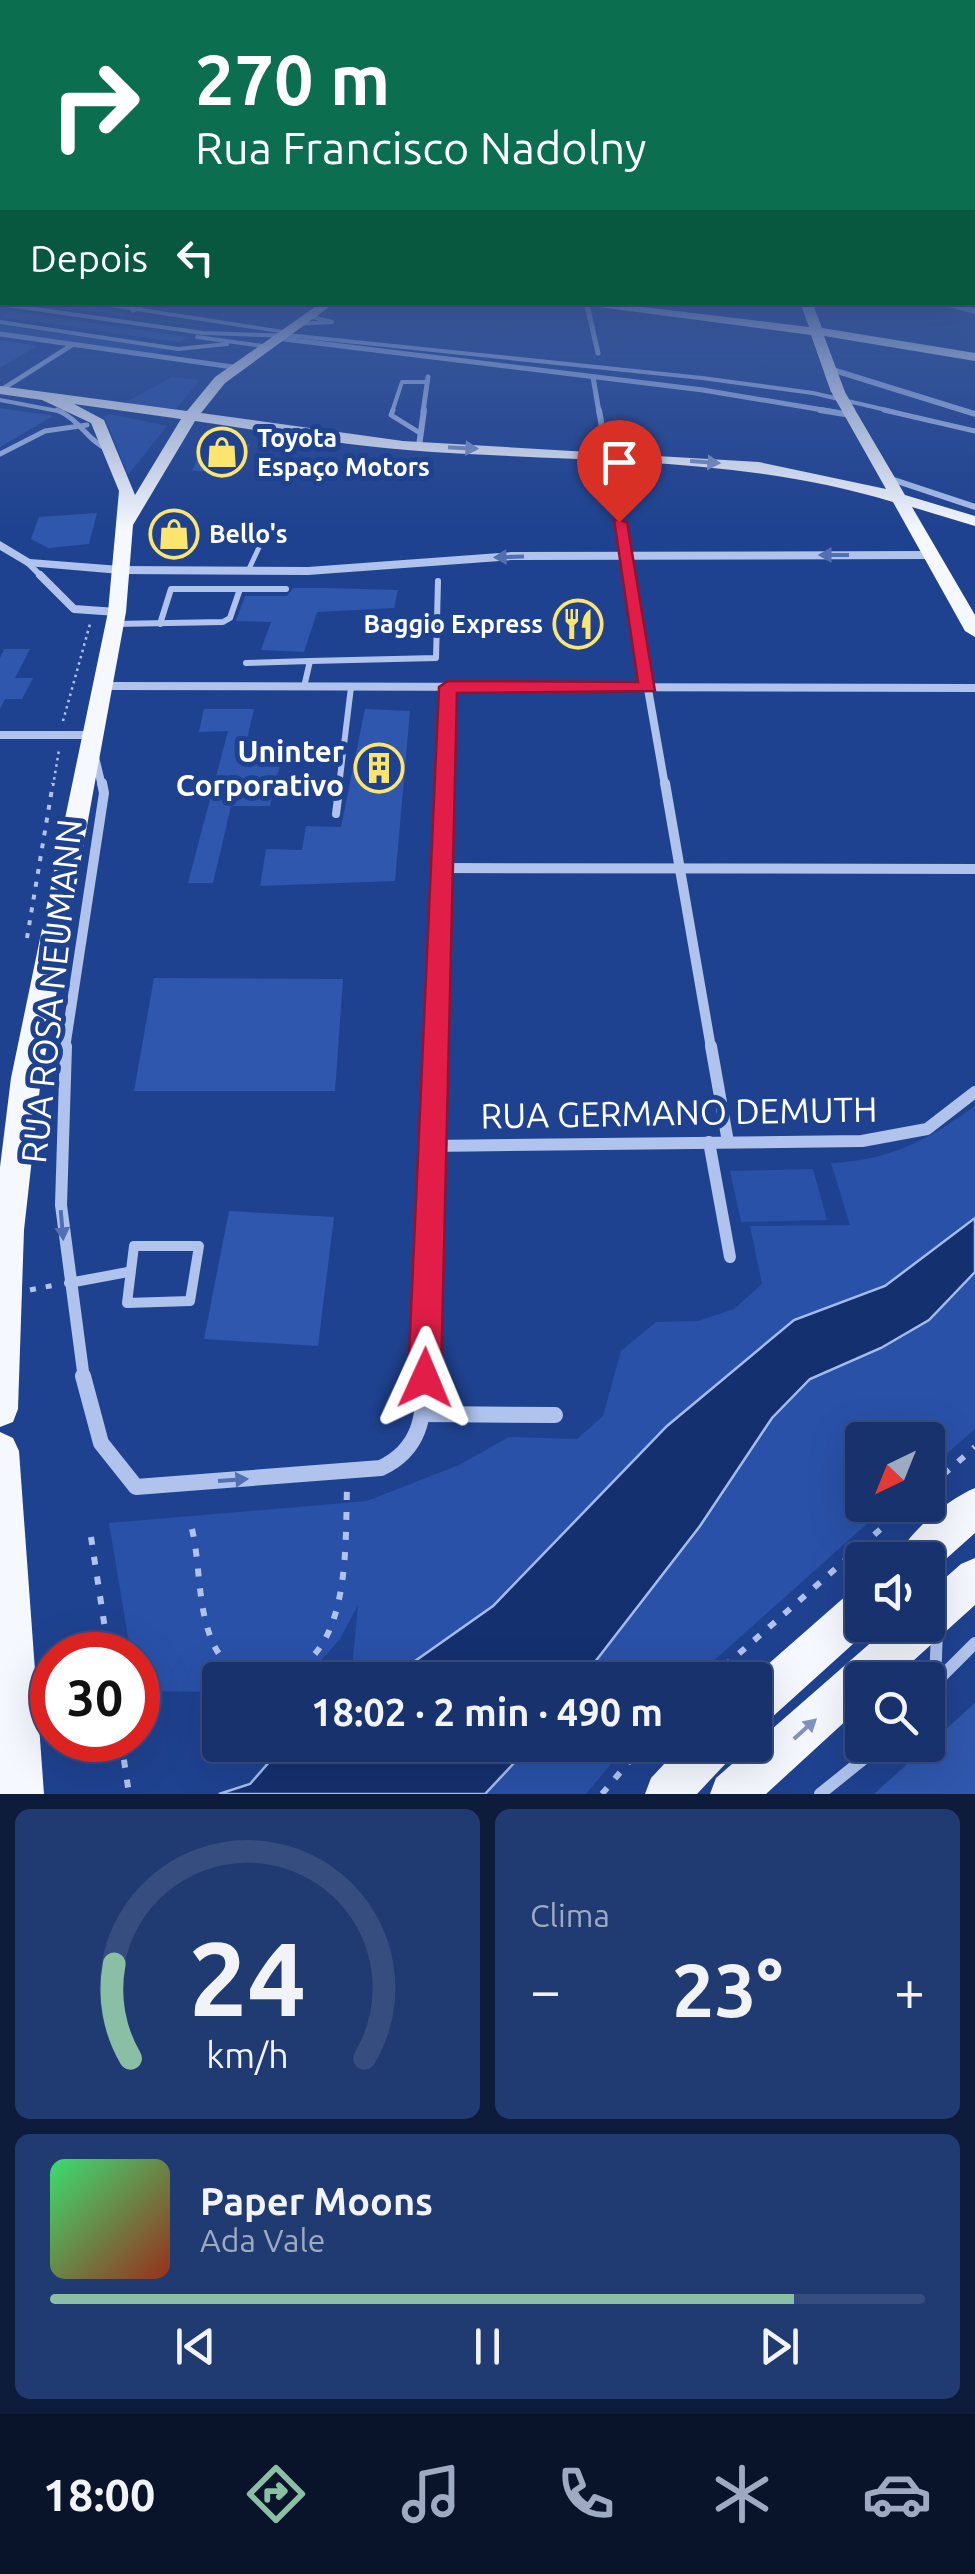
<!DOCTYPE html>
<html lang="pt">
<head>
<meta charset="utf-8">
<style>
  :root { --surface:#17326c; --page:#203a72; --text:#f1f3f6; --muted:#9eaac2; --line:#364d7f; --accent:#8abfa5 }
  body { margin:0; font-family:Ubuntu,sans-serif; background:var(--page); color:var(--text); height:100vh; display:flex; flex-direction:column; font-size:38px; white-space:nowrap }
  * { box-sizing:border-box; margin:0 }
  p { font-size:32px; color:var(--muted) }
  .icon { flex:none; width:55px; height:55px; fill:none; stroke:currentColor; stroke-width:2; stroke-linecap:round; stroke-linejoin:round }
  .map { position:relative; height:1794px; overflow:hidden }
  .sheet { display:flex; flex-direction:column; gap:15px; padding:15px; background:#0d1c3b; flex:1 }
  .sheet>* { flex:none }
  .banner { position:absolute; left:0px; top:0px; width:975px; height:305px; box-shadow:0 10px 40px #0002,0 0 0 2px var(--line); background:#0b6e4f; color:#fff; overflow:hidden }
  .needle { width:65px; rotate:223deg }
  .buttons { position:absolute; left:845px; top:1422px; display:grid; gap:20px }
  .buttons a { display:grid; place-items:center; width:100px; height:100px; border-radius:10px; background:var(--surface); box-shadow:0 10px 40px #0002,0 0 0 2px var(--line); font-size:50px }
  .speed { position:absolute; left:30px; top:1632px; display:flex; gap:20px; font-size:50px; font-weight:700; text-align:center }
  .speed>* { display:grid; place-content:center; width:130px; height:130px; border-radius:50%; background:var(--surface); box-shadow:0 10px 40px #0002,0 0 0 2px var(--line); line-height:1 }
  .speed .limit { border:15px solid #d22; background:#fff; color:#111 }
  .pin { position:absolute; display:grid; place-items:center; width:85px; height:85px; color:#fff; margin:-102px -42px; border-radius:50% 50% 50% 0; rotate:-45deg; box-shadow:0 0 10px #0007 }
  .pin .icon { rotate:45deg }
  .me { position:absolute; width:110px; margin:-55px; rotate:1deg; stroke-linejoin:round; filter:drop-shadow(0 0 8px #0008) }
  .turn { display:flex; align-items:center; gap:35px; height:210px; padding:0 30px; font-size:45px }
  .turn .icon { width:130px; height:130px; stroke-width:2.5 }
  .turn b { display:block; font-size:70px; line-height:85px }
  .then { display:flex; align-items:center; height:95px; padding:0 30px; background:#0003; gap:20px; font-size:38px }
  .big { font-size:75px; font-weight:700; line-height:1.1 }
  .sheet .widget { flex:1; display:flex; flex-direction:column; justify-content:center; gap:15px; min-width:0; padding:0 35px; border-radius:15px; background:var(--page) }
  .sheet .dial { align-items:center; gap:0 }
  .dial svg { height:260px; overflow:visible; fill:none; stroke:var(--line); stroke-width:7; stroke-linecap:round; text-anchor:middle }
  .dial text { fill:var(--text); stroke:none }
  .song { display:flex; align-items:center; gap:30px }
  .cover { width:120px; height:120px; border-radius:15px; background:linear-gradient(135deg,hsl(140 70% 55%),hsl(10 70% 35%)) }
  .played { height:10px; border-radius:5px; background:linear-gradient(90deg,var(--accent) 85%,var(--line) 85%) }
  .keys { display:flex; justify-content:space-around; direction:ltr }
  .heat { display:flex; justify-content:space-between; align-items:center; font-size:55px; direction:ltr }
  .sheet .tiles { flex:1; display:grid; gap:15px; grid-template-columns:1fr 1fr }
  .widget:last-child { grid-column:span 2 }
  .trip { position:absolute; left:202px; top:1662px; width:570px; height:100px; border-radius:10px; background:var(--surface); box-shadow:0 10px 40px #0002,0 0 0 2px var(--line); font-weight:700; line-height:100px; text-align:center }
  .tabs { display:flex; height:160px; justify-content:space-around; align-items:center; background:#09142b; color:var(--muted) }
  .tabs .icon { width:70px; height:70px }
  .tabs .on { color:var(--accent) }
  .tabs b { font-size:45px; color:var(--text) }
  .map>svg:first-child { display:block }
</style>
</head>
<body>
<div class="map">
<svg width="975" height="1794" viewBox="0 0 975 1794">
  <rect width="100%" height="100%" fill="#1f4290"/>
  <g fill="#2951a8">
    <path d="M0 325 166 349 157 354 0 331Z"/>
    <path d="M172 377 200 380 176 409 124 403Z"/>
    <path d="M111 414 167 426 128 475 104 416Z"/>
    <path d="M975 1106V1218L885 1286 794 1320 667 1426 493 1606 408 1666 398 1680H365L367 1674 352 1668 358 1605 340 1639 305 1679 220 1680V1692L138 1691V1655H131L109 1523 367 1501 459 1465 509 1437 577 1439 603 1416 621 1351 656 1322 698 1321 734 1309 762 1284 750 1226 850 1225 831 1163C889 1161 930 1139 975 1106Z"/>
    <path d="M813 1169 827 1220 741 1222 730 1171Z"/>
    <path d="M975 1272V1429L928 1470V1440H862V1505H888L692 1680H581L700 1526 772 1418 810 1378 881 1348 929 1320Z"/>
    <path d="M531 1745H627L586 1794H485Z"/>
  </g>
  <g fill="#15306f" stroke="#a3bcee" stroke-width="2.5">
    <path d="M975 1218V1272L929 1320 881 1348 810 1379 772 1418 700 1526 581 1680H398L408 1666 493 1606 667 1426 794 1320 885 1286Z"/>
    <path d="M284 1745H531L485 1794H219L250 1784Z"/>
  </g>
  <g fill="#2f57ad">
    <path d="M74 302 132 316 207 326 204 327 30 303Z"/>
    <path d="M12 311 189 337 179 342 2 317Z"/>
    <path d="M0 340 37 346 0 368Z"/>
    <path d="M0 408 48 415 53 416 0 447Z"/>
    <path d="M205 440 250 444 238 472 192 471Z"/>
    <path d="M97 513 89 544 48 548 31 539 39 517Z"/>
    <path d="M293 588H326L398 590 394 608 317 612 304 652 261 650 271 622 236 621 245 596H287Z"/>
    <path d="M4 649H30L15 678H33L22 699H5L0 709V658Z"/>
    <path d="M204 709H254L242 760H281L270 806H231L213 883H188L228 731 199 732Z"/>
    <path d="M365 709 410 711 395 881 260 886 266 849 302 850 306 826 341 827Z"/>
    <path d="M154 978 343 979 335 1091H134Z"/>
    <path d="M229 1211 334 1217 318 1346 204 1339Z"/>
    <path d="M975 1703V1794H874Z"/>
  </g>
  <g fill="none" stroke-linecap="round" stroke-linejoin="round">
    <g stroke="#afc3ed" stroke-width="2.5" stroke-dasharray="2.5 4" stroke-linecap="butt">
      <path d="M63 721 90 624"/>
      <path d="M53 786 59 750"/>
    </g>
    <path stroke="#afc3ed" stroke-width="4" stroke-dasharray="5 8" stroke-linecap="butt" d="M27 938 53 783"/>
    <path stroke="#afc3ed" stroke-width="5" stroke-dasharray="6 10" stroke-linecap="butt" d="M30 1290 55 1285"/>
    <g stroke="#afc3ed" stroke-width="6" stroke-dasharray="8 12" stroke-linecap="butt">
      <path d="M928 1488 975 1447"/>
      <path d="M192 1529C201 1568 197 1614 216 1649 226 1667 245 1680 266 1678 352 1671 345 1551 347 1487"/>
      <path d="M91 1537 109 1655"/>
      <path d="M709 1680 908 1505"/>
      <path d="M121 1740 129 1794"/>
      <path d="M602 1794 643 1745"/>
    </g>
    <g stroke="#afc3ed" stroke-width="4">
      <path d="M0 304 203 333 297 336 702 378 813 393 895 412"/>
      <path d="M0 322 178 349 227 344"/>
      <path d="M297 324 332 322 309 316"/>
      <path d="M197 337 263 346"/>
      <path d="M0 400 63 412"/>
      <path d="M392 412 402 382H427"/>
    </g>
    <g stroke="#afc3ed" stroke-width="5">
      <path d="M57 410C79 419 88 441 107 449"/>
      <path d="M393 410 391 415 420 433"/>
      <path d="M884 410 975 431"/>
      <path d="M0 454 45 431 87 425"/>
      <path d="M215 537 262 541 248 571"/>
    </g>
    <g stroke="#afc3ed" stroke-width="6">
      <path d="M115 624 223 622 230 618 240 589"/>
      <path d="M160 624 171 589H286"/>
      <path d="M310 661 436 658 438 581"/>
      <path d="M246 663 310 661 304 687"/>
      <path d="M339 786 351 687"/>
    </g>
    <path stroke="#afc3ed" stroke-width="8" d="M336 814 340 783"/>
    <g stroke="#afc3ed" stroke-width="10">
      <path d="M134 1246H199L190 1301 127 1303Z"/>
      <path d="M69 1283 128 1272"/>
    </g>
    <g stroke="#afc3ed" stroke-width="12">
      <path d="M935 1682 937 1631"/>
      <path d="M928 1690 975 1643"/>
      <path d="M820 1794 881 1745"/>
    </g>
    <g stroke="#afc3ed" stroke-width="5">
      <path d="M587 305 598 353"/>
      <path d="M133 310 146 302"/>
      <path d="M0 334 233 367"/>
      <path d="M276 338 703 390 835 412"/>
      <path d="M593 377 599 412"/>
      <path d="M1 390 72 345"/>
      <path d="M423 412 428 377"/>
    </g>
    <g stroke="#afc3ed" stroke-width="6">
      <path d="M599 410 628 577"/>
      <path d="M820 410 851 415"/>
      <path d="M419 446 424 410"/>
      <path d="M888 478 975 507"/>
      <path d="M27 562 42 577"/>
    </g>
    <g stroke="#afc3ed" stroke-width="8">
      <path d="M40 575 74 609 117 612"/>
      <path d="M628 575 665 786"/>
      <path d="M103 686 975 688"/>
      <path d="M0 735H93"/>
      <path d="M94 753 102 786"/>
      <path d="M445 786 448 687"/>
    </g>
    <g stroke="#afc3ed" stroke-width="10">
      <path d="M665 783 711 1048"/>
      <path d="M441 868 975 869"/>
      <path d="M65 1048 104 793 102 783"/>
      <path d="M436 1048 445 783"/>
    </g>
    <g stroke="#afc3ed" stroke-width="12">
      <path d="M66 1046 61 1205 84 1379"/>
      <path d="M711 1046 728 1142"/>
      <path d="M709 1142 730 1257"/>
      <path d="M430 1146 862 1141 927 1129 975 1092"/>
      <path d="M425 1379 436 1046"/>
    </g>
    <g stroke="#afc3ed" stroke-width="16">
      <path d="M83 1376 101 1443 136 1487 381 1468C421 1449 424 1416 425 1376"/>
      <path d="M424 1414 555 1415"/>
    </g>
    <g fill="#afc3ed" fill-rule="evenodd">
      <rect x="0" y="289" width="2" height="4"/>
      <path d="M78 302H103L290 331 286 334Z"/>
      <path d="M931 302H948L975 308V314Z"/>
      <path d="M830 366 975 411V417L827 371 825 369Z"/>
      <path d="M0 541 30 559 120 566 308 567 512 552 932 551 938 555 932 559 512 560 308 575 120 574 27 566 0 550Z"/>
    </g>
    <g fill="#f5f8ff" fill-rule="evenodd">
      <path d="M322 302H336L225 383 201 413 403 441 759 462 886 489 842 411 854 408 905 495 975 516V526L912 507 975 615V637L965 631 893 502C736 454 569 463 407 450 336 444 265 431 195 421L133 525 126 612 41 1078 24 1230 18 1409 13 1422 0 1427V1167L11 1078 108 612 119 491 91 423 42 400 0 394V386L187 411 215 377ZM74 404 181 419 135 495 104 420Z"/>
      <path d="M561 302H601L809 327 800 302H812L822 328 975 353V361L824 336 845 392 838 396 831 392 811 335Z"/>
      <path d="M0 1432 13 1438 19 1451 44 1794H0Z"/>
      <path d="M975 1488V1533L928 1575V1560H896C907 1533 948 1499 975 1488Z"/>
      <path d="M975 1558V1605L892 1680H862V1706L766 1794H710L716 1778 891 1625H928V1593L961 1564Z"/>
      <path d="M862 1588V1625H874L770 1719 755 1725V1680H750L848 1594Z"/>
      <path d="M682 1745H734L728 1761 697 1794H645L651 1778Z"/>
    </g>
    <path stroke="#f5f8ff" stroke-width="12" d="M838 392 849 411"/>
  </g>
  <defs><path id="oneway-solid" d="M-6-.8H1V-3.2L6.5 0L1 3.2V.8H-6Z" transform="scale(2.5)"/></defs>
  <g fill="#7f94c2">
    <use href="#oneway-solid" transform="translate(463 448) rotate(3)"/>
    <use href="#oneway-solid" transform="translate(705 462) rotate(4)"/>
    <use href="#oneway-solid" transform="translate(805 1729) rotate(-42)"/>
  </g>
  <g fill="#516fb1">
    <use href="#oneway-solid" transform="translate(834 555) rotate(180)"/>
    <use href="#oneway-solid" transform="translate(509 557) rotate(178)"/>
    <use href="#oneway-solid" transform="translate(62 1225) rotate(85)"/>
    <use href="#oneway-solid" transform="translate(233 1480) rotate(-4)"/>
  </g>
  <linearGradient id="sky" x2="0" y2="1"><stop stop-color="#11244f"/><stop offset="0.53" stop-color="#3c5a9c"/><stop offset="1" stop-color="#3c5a9c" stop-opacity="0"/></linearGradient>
  <rect width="975" height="531" fill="url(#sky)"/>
  <path fill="#e11d48" stroke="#92132f" stroke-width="2.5" d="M614 519 627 522 655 691 457 693 441 1378 436 1390 425 1394 413 1390 408 1378 439 687 448 681 638 682Z"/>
  <defs>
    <g id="shop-ring" transform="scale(2.5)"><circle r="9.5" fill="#1f4290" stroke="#fbe56f" stroke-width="1.5"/><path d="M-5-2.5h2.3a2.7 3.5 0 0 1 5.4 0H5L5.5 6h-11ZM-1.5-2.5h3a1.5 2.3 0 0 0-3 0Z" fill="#fbe56f"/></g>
    <g id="restaurant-ring" transform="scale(2.5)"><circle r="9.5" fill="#1f4290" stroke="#fbe56f" stroke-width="1.5"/><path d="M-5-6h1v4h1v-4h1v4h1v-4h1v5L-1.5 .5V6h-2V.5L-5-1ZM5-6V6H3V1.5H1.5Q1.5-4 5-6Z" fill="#fbe56f"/></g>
    <g id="building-ring" transform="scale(2.5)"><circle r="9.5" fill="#1f4290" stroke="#fbe56f" stroke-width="1.5"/><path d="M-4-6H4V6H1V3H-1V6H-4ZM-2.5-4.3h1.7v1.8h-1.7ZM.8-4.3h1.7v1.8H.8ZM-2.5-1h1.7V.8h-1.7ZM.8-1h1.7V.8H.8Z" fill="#fbe56f"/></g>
  </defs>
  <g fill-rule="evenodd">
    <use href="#shop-ring" x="222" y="452"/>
    <use href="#shop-ring" x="174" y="534"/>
    <use href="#restaurant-ring" x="578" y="624"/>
    <use href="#building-ring" x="379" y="768"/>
  </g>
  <g text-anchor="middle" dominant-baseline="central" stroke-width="10" stroke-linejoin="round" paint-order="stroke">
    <g font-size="25" font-weight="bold" fill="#fff" stroke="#1f4290" text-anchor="start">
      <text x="257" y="438">Toyota<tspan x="257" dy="29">Espaço Motors</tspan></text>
      <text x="209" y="534">Bello's</text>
      <text x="543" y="624" text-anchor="end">Baggio Express</text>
    </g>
    <g font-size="30" font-weight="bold" fill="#fff" stroke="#1f4290" text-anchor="end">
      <text x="344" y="751">Uninter<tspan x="344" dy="34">Corporativo</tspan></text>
    </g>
    <g font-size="35" fill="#fff" stroke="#1f4290">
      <text transform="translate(51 991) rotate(-84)">RUA ROSA NEUMANN</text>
      <text transform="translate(679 1112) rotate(-1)">RUA GERMANO DEMUTH</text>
    </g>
  </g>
</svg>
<div class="buttons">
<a><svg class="needle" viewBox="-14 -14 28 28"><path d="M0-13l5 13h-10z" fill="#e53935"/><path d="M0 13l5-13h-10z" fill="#9eaac2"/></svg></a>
<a><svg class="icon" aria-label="sound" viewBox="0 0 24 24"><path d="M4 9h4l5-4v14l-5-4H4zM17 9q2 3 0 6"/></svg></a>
<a><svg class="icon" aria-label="search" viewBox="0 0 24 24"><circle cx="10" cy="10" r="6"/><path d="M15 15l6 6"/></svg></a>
</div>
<div class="speed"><div class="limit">30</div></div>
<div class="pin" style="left:619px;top:522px;background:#d93025"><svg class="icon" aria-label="arrive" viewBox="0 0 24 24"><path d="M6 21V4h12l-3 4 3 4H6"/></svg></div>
<svg class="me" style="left:425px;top:1378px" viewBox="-20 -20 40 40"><path d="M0-17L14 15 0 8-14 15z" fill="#e11d48" stroke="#fff" stroke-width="4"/></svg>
<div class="trip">18:02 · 2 min · 490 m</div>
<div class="banner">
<div class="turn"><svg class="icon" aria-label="right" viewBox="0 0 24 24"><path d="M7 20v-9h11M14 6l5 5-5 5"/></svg><div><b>270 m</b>Rua Francisco Nadolny</div></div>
<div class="then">Depois<svg class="icon" aria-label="left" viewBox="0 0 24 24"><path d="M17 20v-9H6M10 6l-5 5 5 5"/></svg></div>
</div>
</div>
<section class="sheet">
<div class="tiles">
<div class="widget dial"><svg viewBox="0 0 100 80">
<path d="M14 69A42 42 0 1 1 86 69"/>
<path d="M14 69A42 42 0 0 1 9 40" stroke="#8abfa5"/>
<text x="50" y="56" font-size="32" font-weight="700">24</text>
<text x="50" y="72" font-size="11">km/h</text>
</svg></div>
<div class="widget"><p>Clima</p>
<div class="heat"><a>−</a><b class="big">23°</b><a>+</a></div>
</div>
<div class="widget">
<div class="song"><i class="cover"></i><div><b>Paper Moons</b><p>Ada Vale</p></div></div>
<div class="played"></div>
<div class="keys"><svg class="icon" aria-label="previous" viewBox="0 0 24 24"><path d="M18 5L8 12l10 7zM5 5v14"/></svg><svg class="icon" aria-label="pause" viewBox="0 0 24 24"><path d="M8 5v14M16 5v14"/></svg><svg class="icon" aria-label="next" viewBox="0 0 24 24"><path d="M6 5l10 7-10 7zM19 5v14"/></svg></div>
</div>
</div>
</section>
<nav class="tabs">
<b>18:00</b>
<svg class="icon on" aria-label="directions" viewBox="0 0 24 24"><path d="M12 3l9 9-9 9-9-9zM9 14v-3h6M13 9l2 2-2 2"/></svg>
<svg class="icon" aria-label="music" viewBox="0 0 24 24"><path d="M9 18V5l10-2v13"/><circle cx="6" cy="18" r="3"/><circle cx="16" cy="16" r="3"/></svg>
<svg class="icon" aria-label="phone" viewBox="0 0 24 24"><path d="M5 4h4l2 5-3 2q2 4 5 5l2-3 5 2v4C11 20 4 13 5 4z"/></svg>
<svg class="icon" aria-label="climate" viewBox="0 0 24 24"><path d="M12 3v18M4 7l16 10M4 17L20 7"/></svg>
<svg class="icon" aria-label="car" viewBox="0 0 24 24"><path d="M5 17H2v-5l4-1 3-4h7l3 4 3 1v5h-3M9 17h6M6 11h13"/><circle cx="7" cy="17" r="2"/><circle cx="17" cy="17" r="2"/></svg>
</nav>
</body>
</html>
